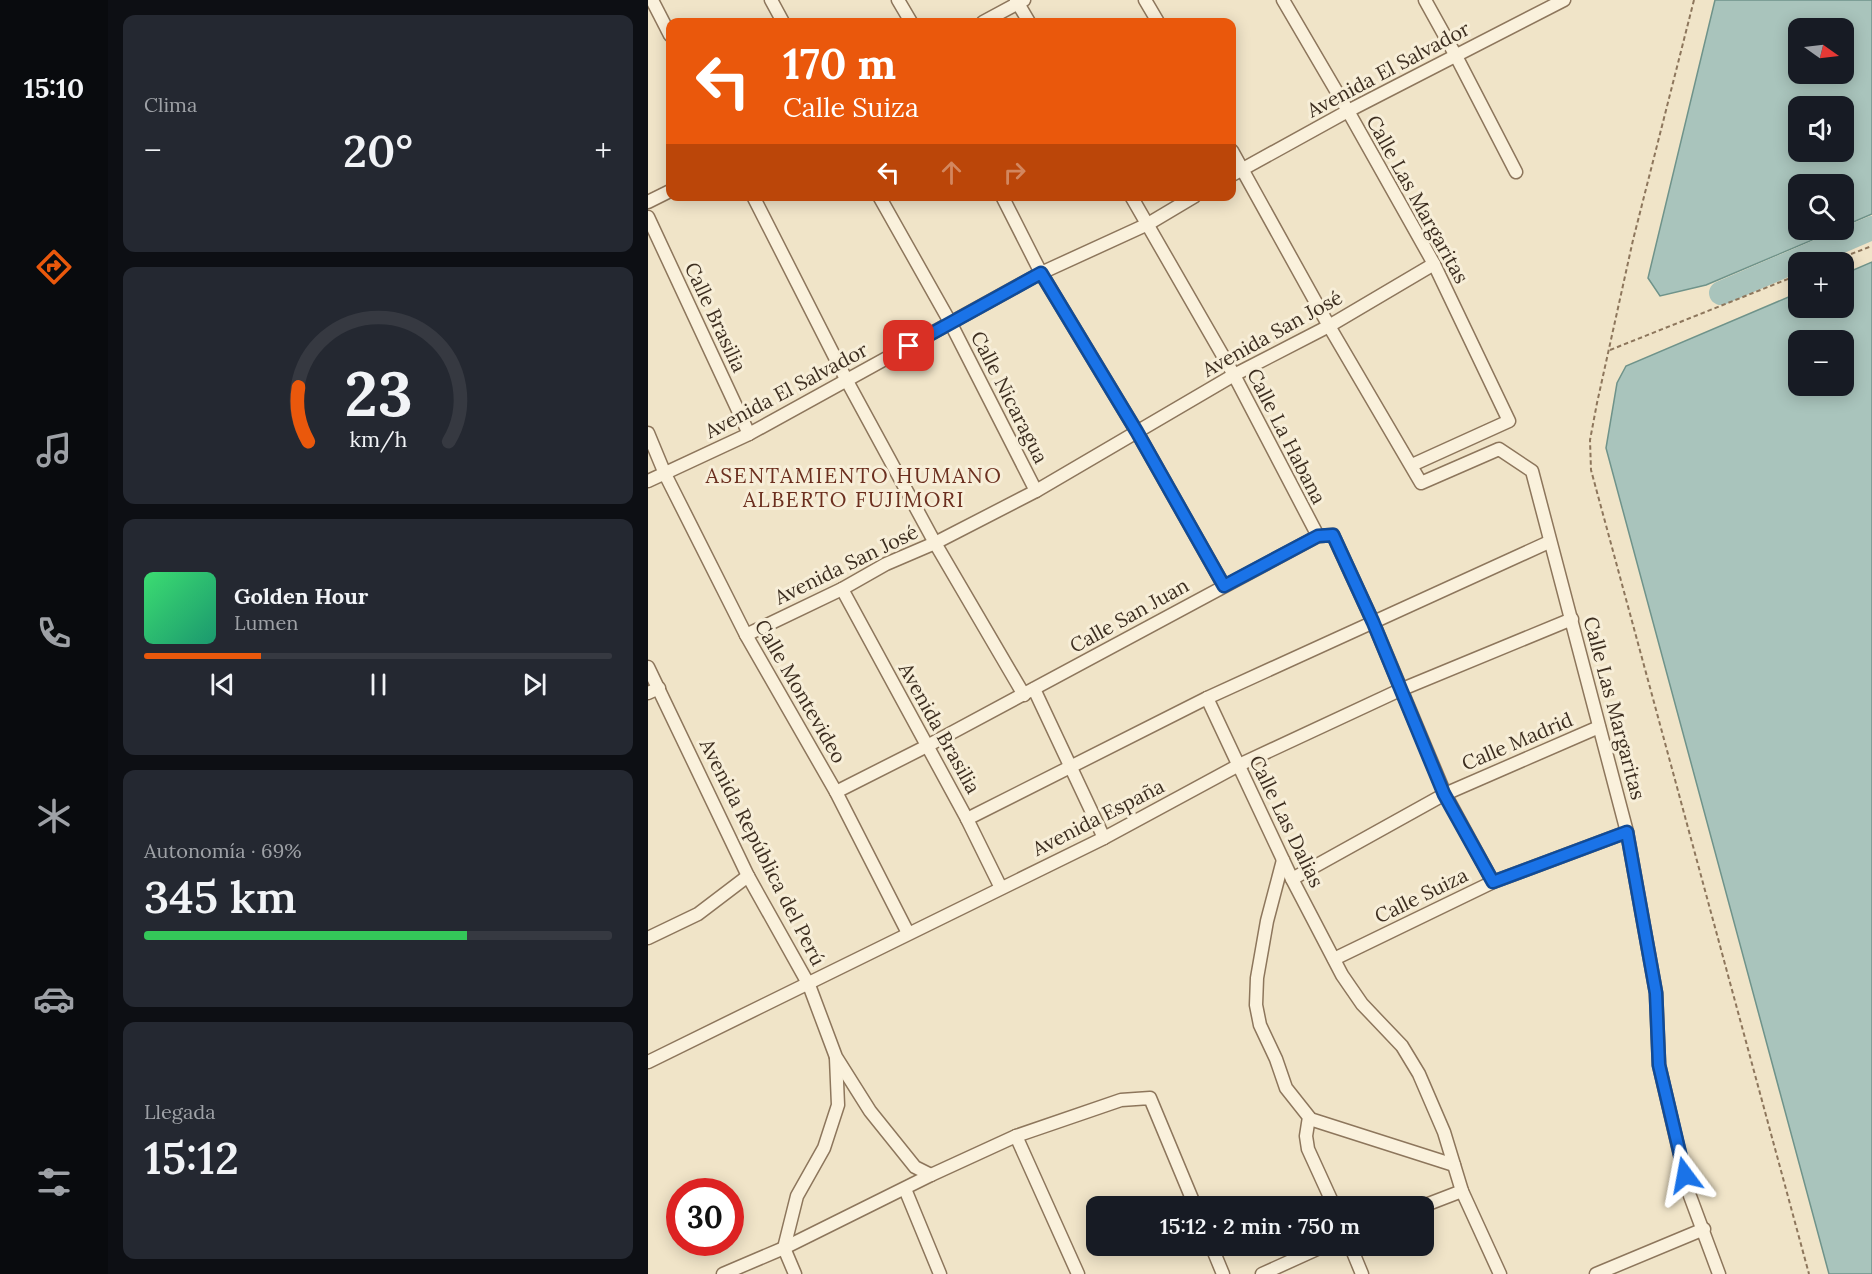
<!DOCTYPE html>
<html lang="es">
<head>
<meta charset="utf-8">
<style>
  :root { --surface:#171b24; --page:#242831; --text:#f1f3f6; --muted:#9ea1a6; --line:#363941; --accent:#ea580c }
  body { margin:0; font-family:Lora,serif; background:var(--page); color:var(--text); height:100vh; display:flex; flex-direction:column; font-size:22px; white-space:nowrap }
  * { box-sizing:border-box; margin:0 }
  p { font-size:20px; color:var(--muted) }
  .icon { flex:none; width:33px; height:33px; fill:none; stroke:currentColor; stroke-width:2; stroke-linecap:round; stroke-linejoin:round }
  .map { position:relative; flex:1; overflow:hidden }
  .sheet { display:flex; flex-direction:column; gap:15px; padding:15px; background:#0d0f14; width:540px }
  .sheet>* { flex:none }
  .hud { position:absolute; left:18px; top:18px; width:570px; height:183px; border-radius:12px; box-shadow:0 3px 15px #0003; background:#ea580c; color:#fff; overflow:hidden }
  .needle { width:39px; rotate:104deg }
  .fabs { position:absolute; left:1140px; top:18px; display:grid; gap:12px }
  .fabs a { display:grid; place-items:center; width:66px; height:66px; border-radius:12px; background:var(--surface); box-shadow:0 3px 15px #0003; font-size:30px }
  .speed { position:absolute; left:18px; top:1178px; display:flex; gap:12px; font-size:30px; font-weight:700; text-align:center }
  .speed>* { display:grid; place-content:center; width:78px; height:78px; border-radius:50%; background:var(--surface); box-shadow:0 3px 15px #0003; line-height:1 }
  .speed .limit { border:9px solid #d22; background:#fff; color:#111 }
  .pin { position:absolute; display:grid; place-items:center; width:51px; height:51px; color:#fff; margin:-26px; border-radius:12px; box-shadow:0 3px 9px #0006 }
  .me { position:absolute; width:66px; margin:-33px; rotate:347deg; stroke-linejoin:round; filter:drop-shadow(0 0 4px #0008) }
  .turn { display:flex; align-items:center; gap:21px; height:126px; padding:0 18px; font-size:27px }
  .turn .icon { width:78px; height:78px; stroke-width:2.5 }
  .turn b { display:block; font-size:42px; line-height:51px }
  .lanes { display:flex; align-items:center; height:57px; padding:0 18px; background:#0003; justify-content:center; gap:30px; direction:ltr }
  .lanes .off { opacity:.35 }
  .big { font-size:45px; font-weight:600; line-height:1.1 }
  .sheet .tile { flex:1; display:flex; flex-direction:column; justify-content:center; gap:9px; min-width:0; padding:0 21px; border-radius:12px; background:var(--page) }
  .sheet .dial { align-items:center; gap:0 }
  .dial svg { height:156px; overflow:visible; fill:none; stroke:var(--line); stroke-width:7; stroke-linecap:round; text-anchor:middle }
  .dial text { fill:var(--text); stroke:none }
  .song { display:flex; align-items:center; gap:18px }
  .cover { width:72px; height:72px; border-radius:9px; background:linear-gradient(135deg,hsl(140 70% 55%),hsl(160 70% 35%)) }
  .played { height:6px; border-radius:3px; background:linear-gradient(90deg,var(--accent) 25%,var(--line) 25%) }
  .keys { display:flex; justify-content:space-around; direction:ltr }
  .heat { display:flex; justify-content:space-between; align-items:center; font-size:33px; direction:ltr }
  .charge { height:9px; border-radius:4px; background:linear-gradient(90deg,#34c759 69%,var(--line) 0) }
  .trip { position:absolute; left:438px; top:1196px; width:348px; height:60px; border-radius:12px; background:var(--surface); box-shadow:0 3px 15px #0003; font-weight:600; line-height:60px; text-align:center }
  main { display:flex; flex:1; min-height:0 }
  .dock { display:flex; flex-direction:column; width:108px; justify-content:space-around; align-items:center; background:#090b0e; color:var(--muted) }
  .dock .icon { width:42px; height:42px }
  .dock .selected { color:var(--accent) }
  .dock b { font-size:27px; color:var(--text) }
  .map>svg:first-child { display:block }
</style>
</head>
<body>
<main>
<nav class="dock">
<b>15:10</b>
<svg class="icon selected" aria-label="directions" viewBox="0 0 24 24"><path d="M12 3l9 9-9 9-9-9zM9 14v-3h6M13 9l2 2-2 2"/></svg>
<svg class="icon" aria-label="music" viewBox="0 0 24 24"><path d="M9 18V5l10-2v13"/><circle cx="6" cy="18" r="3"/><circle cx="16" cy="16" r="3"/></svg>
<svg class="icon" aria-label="phone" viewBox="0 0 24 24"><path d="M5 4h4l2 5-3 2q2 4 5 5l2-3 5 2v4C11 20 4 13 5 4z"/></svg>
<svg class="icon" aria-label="climate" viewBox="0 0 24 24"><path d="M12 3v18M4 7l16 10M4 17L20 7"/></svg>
<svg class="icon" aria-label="car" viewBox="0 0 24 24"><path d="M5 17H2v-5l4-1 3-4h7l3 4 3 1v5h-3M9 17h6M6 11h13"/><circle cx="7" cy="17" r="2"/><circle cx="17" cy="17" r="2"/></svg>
<svg class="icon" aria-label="filters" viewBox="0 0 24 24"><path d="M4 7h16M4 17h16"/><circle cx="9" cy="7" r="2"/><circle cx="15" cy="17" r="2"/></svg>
</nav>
<section class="sheet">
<div class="tile"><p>Clima</p>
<div class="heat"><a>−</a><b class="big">20°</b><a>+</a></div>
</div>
<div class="tile dial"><svg viewBox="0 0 100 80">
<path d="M14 69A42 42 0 1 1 86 69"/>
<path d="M14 69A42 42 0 0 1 9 41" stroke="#ea580c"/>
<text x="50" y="56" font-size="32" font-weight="700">23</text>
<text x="50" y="72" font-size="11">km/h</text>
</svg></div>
<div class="tile">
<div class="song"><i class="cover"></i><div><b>Golden Hour</b><p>Lumen</p></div></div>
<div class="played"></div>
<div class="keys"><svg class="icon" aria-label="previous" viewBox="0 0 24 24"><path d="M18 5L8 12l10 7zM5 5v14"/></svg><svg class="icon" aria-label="pause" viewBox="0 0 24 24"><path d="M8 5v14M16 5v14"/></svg><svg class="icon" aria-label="next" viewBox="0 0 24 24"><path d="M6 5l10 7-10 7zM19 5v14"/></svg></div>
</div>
<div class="tile"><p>Autonomía · 69%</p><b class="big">345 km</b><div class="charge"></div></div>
<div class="tile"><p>Llegada</p><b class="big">15:12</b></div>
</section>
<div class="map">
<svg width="1224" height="1274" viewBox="0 0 1224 1274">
  <rect width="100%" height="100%" fill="#f0e4c8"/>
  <g fill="#a9c4bc" stroke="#6f938a" stroke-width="1.5" fill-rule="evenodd">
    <path d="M1067 0H1224V214L1196 226V184H1150V230H1188L1058 285 1012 296 1000 278ZM1150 28H1196V74H1150ZM1150 106H1196V152H1150Z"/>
    <path d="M1224 262V1274H1181L958 448 969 383 978 366 1150 293V308H1196V274ZM1150 340H1196V386H1150Z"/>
  </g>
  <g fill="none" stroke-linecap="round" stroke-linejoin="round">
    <path stroke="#a9c4bc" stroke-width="24" d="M1073 293 1224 228"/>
    <g stroke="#8d765c" stroke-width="15">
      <g id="minor">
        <path d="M4 0 22 35"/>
        <path d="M123 0 135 22"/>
        <path d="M250 0 263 22"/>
        <path d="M368 0 381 22"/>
        <path d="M497 0 510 22"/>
        <path d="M635 0 700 111 786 264 861 421 764 465"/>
        <path d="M777 0 808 56 868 172"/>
        <path d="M335 22 376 0"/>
        <path d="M584 151 681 326 773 483 851 449 884 471 979 832 1008 993 1011 1065 1032 1155 1042 1196 1071 1274"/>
        <path d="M584 175 700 111 916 0"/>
        <path d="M105 196 199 381 287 543 376 695"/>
        <path d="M231 196 302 322 388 491"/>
        <path d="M354 196 393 273 489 432 576 586"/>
        <path d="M483 196 586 375 670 536 685 535 725 622 797 794 845 882"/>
        <path d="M0 202 22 191"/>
        <path d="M0 217 101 434"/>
        <path d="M0 433 17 474 98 635 188 792 260 933"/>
        <path d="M0 481 101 434 393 273 500 224 547 196"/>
        <path d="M194 589 319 819 353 888"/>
        <path d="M98 635 194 589 238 564 287 543 388 491 586 375 681 326 786 264"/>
        <path d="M0 667 100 876 161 985 188 1057 222 1111 267 1167 283 1175"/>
        <path d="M386 689 456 838"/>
        <path d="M0 693 11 688"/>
        <path d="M559 698 644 879 694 975 714 1004 754 1046 771 1074 796 1132 814 1191 852 1274"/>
        <path d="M188 792 279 746 670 536"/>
        <path d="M319 819 559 698 901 542"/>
        <path d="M635 860 619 921 609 978 608 1005 612 1025 628 1059 638 1088 661 1117 658 1136 660 1149 686 1206"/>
        <path d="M644 879 797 794 951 727"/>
        <path d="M0 938 50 914 100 876"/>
        <path d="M686 959 845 882 979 832"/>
        <path d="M0 1062 456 838 591 765 752 690 924 619"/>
        <path d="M662 1119 806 1165"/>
        <path d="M368 1136 430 1274"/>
        <path d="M257 1189 292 1274"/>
        <path d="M775 1206 814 1191"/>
        <path d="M563 1245 575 1274"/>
        <path d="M702 1245 714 1274"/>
        <path d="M75 1274 136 1248 283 1175 368 1136 473 1100 502 1098 547 1206"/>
        <path d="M147 1274 136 1248 149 1196 176 1148 190 1105 188 1058"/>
        <path d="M614 1274 678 1245"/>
        <path d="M948 1274 1056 1229"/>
      </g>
    </g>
    <g stroke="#8d765c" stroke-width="2" stroke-dasharray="4.5 3" stroke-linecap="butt">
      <path d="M1046 0 985 240 949 403 942 440 943 470 1161 1274"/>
      <path d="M1182 262 1224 246"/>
      <path d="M962 350 1150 275"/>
    </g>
    <use href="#minor" stroke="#faf1dc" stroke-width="12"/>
  </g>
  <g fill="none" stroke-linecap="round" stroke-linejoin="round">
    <g stroke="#114b97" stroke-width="15">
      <path id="route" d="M261 346 393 273 489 432 576 586 670 536 685 535 725 622 796 794 845 882 979 832 1008 993 1011 1065 1037 1175"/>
    </g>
    <use href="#route" stroke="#1a73e8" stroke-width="10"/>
  </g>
  <g text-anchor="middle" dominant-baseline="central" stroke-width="6" stroke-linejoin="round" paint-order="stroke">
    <g font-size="20" fill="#3d2e20" stroke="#f7eed8">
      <text transform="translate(740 69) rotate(-28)">Avenida El Salvador</text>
      <text transform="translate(770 199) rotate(61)">Calle Las Margaritas</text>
      <text transform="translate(68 317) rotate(65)">Calle Brasilia</text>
      <text transform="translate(624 333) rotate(-29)">Avenida San José</text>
      <text transform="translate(138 390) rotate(-28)">Avenida El Salvador</text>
      <text transform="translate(362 397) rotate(63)">Calle Nicaragua</text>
      <text transform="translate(639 436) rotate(63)">Calle La Habana</text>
      <text transform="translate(198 564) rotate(-26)">Avenida San José</text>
      <text transform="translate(481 615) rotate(-29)">Calle San Juan</text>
      <text transform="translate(153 691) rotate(60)">Calle Montevideo</text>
      <text transform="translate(967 708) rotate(75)">Calle Las Margaritas</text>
      <text transform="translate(292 728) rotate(61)">Avenida Brasilia</text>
      <text transform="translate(869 741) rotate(-23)">Calle Madrid</text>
      <text transform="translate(450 817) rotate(-27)">Avenida España</text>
      <text transform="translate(639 821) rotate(64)">Calle Las Dalias</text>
      <text transform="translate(115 852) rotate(63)">Avenida República del Perú</text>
      <text transform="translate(773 895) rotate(-26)">Calle Suiza</text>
    </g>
    <g font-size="21" letter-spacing="1.5" fill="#6b2e1e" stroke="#f7eed8">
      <text x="206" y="475">ASENTAMIENTO HUMANO<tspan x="206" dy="24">ALBERTO FUJIMORI</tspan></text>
    </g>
  </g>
</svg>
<div class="fabs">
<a><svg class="needle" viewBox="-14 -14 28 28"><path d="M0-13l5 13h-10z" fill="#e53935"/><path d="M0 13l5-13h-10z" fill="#9ea1a6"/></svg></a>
<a><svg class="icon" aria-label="sound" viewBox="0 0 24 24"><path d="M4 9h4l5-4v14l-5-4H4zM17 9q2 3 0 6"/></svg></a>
<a><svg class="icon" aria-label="search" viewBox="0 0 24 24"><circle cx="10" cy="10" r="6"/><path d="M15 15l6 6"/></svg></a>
<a>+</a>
<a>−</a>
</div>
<div class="speed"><div class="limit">30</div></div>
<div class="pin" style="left:261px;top:346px;background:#d93025"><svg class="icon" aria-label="arrive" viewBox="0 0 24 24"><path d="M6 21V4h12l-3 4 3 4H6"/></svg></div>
<svg class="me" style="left:1037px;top:1175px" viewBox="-20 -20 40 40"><path d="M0-17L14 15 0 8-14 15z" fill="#1a73e8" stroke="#fff" stroke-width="4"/></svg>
<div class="trip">15:12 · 2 min · 750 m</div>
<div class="hud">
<div class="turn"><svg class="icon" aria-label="left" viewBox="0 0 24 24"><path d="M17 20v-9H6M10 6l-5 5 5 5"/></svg><div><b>170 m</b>Calle Suiza</div></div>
<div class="lanes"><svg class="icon" aria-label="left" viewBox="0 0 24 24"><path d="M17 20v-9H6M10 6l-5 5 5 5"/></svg><svg class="icon off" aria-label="ahead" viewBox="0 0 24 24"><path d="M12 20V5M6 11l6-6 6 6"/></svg><svg class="icon off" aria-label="right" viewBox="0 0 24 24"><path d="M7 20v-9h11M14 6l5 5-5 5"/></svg></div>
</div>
</div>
</main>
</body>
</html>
